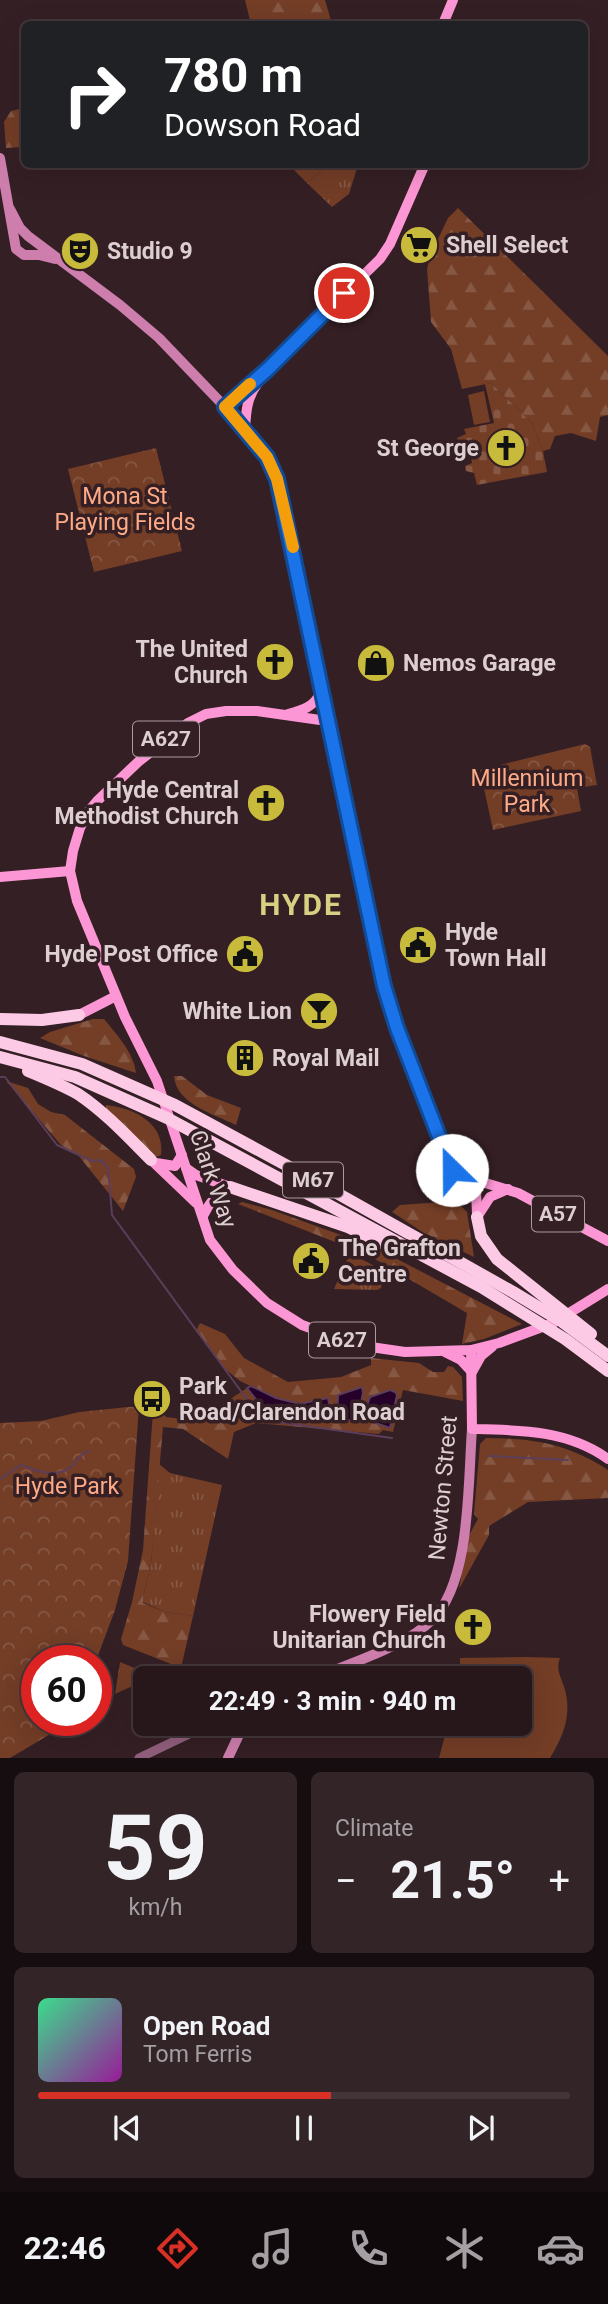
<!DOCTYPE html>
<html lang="en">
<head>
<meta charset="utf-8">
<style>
  :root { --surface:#27171b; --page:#332428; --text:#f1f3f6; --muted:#a49fa3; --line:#43363a; --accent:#d93025 }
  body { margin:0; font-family:Roboto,sans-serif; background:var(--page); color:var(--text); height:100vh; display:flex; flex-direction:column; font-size:26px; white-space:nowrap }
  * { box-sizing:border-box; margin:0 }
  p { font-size:23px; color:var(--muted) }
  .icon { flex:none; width:38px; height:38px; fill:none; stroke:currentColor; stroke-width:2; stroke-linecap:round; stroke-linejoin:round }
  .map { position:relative; height:1758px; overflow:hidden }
  .details { display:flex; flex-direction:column; gap:14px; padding:14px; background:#150d0f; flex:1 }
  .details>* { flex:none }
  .top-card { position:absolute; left:21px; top:21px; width:567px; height:147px; border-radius:10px; box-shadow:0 7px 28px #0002,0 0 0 2px var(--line); background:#202124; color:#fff; overflow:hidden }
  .speed { position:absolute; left:21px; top:1645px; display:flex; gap:14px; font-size:35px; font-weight:700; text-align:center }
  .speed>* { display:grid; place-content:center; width:91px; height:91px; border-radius:50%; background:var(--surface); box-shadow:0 7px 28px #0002,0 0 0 2px var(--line); line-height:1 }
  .speed .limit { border:10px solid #d22; background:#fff; color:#111 }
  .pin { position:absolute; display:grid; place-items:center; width:60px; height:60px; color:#fff; margin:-30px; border:4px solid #fff; border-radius:50%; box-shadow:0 2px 7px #0007 }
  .me { position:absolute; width:77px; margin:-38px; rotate:337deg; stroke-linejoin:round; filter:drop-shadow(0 0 5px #0008) }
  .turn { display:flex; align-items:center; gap:24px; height:147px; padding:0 28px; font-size:32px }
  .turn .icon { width:91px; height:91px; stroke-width:2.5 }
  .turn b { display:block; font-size:49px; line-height:60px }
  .big { font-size:52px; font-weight:700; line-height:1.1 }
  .details .widget { flex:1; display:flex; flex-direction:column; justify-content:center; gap:10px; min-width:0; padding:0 24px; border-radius:10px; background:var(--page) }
  .details .dial { align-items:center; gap:0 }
  .dial b { font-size:91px; line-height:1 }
  .song { display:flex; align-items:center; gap:21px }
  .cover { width:84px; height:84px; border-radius:10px; background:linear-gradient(135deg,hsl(150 70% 55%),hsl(300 70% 35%)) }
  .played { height:7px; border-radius:4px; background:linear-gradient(90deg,var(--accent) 55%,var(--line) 55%) }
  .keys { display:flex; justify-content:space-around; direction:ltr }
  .heat { display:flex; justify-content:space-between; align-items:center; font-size:38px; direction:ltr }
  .details .tiles { flex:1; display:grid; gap:14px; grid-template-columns:1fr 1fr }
  .widget:last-child { grid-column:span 2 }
  .trip { position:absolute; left:133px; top:1666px; width:399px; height:70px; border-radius:10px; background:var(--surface); box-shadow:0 7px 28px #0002,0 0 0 2px var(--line); font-weight:700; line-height:70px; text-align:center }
  .dock { display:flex; height:112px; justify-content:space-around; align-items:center; background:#10090b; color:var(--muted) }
  .dock .icon { width:49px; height:49px }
  .dock .on { color:var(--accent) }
  .dock b { font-size:32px; color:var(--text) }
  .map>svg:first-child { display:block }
</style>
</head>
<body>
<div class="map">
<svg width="608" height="1758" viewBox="0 0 608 1758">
  <defs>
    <pattern id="grass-tufts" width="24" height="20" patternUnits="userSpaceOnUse" patternTransform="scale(1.75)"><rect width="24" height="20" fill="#733d26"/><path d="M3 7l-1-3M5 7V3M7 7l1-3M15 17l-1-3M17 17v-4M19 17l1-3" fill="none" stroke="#865844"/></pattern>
    <pattern id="forest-firs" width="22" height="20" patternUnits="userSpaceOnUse" patternTransform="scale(1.75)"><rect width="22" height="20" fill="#733d26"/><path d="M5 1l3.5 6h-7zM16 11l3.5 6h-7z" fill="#865844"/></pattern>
    <pattern id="cemetery-stones" width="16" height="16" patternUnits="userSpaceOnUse" patternTransform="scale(1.75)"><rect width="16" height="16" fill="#733d26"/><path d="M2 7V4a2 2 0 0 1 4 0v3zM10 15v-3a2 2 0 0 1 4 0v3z" fill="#865844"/></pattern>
    <pattern id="park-crowns" width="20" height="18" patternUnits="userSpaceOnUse" patternTransform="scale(1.75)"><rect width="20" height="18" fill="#733d26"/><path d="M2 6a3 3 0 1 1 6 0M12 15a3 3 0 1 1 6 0" fill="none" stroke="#865844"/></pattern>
  </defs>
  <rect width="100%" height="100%" fill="#341f24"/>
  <g fill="url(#grass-tufts)">
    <path d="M323 165H358L349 194 332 207 307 183 324 169Z"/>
    <path d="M350 1253 384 1271 381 1288 377 1290 334 1289Z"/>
    <path d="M159 1464 170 1473 222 1485 193 1616 165 1612 143 1602V1597L151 1564Z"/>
    <path d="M120 1662 154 1676 115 1694Z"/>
  </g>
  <g fill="url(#forest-firs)">
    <path d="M245 0H325L332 24H251Z"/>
    <path d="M24 108V147L6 148 4 122 11 111Z"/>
    <path d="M323 164 324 169 307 183 292 168 296 165Z"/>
    <path d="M458 208 608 356V415L600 417 596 441 571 433 555 436 550 449 543 451 532 423 491 383 462 389 451 349 431 322 427 269 431 254 448 218Z"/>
    <path d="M93 1019H104C117 1035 134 1053 136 1073L84 1056 40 1038 50 1032Z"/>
    <path d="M174 1076H182L207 1095 241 1108 236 1125C214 1114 176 1104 174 1076Z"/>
    <path d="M6 1081 28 1088 38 1104 51 1112 65 1115 134 1169 136 1177 123 1211 78 1155 61 1145Z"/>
    <path d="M106 1105C134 1108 165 1123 161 1155L156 1157 106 1109Z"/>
    <path d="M456 1201 467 1212 474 1257 424 1233 392 1212 400 1205Z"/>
    <path d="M242 1202 272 1210 374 1247 522 1324 484 1339 462 1344 467 1313 368 1255 238 1204Z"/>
    <path d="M200 1323 225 1334 244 1358 288 1382 341 1377 371 1365V1358L419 1363 433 1372H444L448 1366 453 1367 462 1377 463 1401 403 1390 393 1432 383 1430 379 1434 256 1423 234 1432 228 1459 183 1429 163 1427 151 1564 143 1597V1603L165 1612 193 1616 181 1668 123 1645 121 1639 132 1602 143 1550 153 1411 158 1409 166 1417 197 1421 247 1388 267 1413 280 1417 328 1421V1398L300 1404 276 1398 240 1381 225 1369 196 1331Z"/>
    <path d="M486 1438C532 1438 569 1444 608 1470V1498L528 1502 489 1526V1535L459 1589 468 1537 478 1519 474 1514 480 1444Z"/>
  </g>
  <path fill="url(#cemetery-stones)" d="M491 383 532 423 543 451 547 472 477 485 474 473 466 471 465 466 472 463 468 442H458L457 438 466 434 464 429 494 423 485 384Z"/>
  <g fill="url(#park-crowns)">
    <path d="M156 448 182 551 94 572 68 469Z"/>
    <path d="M585 744 590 747 597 785 577 788 581 811 493 830 480 770Z"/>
    <path d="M128 1407H139L128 1561 115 1610 96 1661H37V1720H74L10 1758H0V1423L41 1421 79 1412Z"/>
  </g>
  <g fill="#733d26">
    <path d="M484 391 490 422 474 425 468 395Z"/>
    <path d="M547 776 551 794 512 804 507 786Z"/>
    <path d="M527 1657 560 1658C555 1670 562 1678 565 1690 572 1715 563 1737 550 1758H439L448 1724H520V1678H460V1658Z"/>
  </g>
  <g fill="#250129" stroke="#5c3e5b" stroke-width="2">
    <path d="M251 1386 276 1398 300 1404 328 1398 332 1419C314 1425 285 1419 267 1413L247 1388Z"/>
    <path d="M362 1387 363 1393 357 1421 337 1419 338 1395Z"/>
    <path d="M390 1390 395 1392 397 1395 390 1428 370 1421C366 1412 366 1406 370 1397Z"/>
  </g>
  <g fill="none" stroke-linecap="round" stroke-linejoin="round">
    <g stroke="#5c3e5b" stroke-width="2">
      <path d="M0 1077H5L57 1145 92 1161 101 1160 108 1168 112 1215 254 1409 265 1418 277 1422 392 1438"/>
      <path d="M445 1450 455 1451"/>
      <path d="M489 1456 568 1460"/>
      <path d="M0 1479 21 1465C36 1471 58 1479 72 1466 79 1459 79 1454 89 1451"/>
    </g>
    <path stroke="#915f7c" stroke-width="9" d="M139 1758 210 1724"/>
    <g stroke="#ce7ead" stroke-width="10">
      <path d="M0 158 16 249 24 255H39L55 259"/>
      <path d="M10 209 20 228 28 236 120 305 159 338 225 407"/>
      <path d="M317 1678C353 1661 403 1648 432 1620 471 1583 468 1481 472 1429"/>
      <path d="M228 1758 244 1724"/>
    </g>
    <g stroke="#fd96d4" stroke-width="10">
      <path d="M443 24 453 0"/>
      <path d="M425 164 390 244 380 259 268 369 225 407 267 457 277 479 344 796 365 905 384 986 397 1028 443 1153 451 1170 456 1174 518 1193 608 1241"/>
      <path d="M245 429C246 411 247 397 258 383"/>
      <path d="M288 714C303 710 314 707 321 692"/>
      <path d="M327 721 257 711H226L206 714 188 723 138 762 98 800 88 812 80 828 73 851 70 871 77 901 125 1017 157 1081 210 1240 233 1270 267 1303 302 1325 357 1345 405 1352 471 1350 499 1343 553 1323 608 1289"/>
      <path d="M0 877 70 871"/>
      <path d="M79 1015 116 996"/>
      <path d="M151 1160 196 1203"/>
      <path d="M156 1163 175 1166 182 1155"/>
      <path d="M186 1168 196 1175 230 1187"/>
      <path d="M477 1214 476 1191 478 1181"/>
      <path d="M203 1216C209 1203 217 1193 230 1187"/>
      <path d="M477 1217 490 1197 508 1189"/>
      <path d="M471 1350 472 1429C520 1430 568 1430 608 1459"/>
      <path d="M445 1352 461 1360 472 1372 481 1356 492 1347"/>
    </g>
    <g stroke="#fdcae6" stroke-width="12">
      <path d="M0 1019 42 1020 79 1015"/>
      <path d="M0 1042 82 1064 175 1105 319 1183 513 1292 561 1321 608 1356"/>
      <path d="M0 1057 75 1077 167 1118 481 1287 565 1339 608 1371"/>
      <path d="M28 1071C45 1078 62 1085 78 1094 105 1112 128 1137 151 1160"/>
      <path d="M230 1187 348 1227 392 1248"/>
      <path d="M477 1217 481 1236 497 1259 591 1334"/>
    </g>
  </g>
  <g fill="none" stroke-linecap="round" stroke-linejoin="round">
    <g stroke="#114b97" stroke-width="18">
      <path id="route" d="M344 293 268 369 225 407 267 457 277 479 384 986 397 1028 452 1170"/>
    </g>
    <use href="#route" stroke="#1a73e8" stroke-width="12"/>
    <path stroke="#f59e0b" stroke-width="12" d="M250 384 225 407 267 457 277 479 293 547"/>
  </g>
  <defs>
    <g id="supermarket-disc" transform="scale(2.0125)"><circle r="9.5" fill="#c8bb3b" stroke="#341f24"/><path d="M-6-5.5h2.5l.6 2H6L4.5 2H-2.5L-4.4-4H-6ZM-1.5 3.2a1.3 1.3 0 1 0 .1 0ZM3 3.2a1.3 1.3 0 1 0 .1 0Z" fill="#111"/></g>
    <g id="theatre-disc" transform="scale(2.0125)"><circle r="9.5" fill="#c8bb3b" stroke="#341f24"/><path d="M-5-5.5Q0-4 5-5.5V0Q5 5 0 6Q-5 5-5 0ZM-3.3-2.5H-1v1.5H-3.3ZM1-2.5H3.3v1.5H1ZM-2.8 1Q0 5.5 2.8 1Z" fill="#111"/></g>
    <g id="church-disc" transform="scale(2.0125)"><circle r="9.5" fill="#c8bb3b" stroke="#341f24"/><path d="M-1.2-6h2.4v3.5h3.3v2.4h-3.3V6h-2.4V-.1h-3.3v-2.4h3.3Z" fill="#111"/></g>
    <g id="shop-disc" transform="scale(2.0125)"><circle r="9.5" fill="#c8bb3b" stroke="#341f24"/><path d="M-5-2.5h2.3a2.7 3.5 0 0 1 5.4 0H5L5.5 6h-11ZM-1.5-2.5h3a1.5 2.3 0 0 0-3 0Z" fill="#111"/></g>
    <g id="civic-disc" transform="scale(2.0125)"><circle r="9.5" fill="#c8bb3b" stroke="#341f24"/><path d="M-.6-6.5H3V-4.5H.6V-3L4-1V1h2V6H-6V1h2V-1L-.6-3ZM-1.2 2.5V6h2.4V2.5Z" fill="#111"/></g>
    <g id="bar-disc" transform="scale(2.0125)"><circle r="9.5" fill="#c8bb3b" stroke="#341f24"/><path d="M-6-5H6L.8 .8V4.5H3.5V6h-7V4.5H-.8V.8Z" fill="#111"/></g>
    <g id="building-disc" transform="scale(2.0125)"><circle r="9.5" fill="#c8bb3b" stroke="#341f24"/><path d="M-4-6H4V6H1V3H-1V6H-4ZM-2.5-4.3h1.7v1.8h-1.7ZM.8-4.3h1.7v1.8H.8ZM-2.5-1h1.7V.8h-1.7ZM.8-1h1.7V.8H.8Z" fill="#111"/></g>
    <g id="bus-disc" transform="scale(2.0125)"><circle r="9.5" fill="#c8bb3b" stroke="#341f24"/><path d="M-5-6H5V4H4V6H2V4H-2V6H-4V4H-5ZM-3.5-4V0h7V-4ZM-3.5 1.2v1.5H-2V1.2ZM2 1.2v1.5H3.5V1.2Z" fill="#111"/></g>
  </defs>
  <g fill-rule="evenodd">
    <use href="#supermarket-disc" x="419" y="245"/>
    <use href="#theatre-disc" x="80" y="251"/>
    <use href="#church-disc" x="506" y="448"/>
    <use href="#church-disc" x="275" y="662"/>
    <use href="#shop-disc" x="376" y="663"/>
    <use href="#church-disc" x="266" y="803"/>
    <use href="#civic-disc" x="418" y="945"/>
    <use href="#civic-disc" x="245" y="954"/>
    <use href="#bar-disc" x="319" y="1011"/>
    <use href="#building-disc" x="245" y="1058"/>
    <use href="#civic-disc" x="311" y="1261"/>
    <use href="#bus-disc" x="152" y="1399"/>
    <use href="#church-disc" x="473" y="1627"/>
  </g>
  <g text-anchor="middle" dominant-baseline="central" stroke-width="7" stroke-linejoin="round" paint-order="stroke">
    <g fill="#341f24" stroke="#aa9a9d" stroke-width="2">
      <rect x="133" y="721.5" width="66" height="35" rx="5"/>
      <rect x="283" y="1162.5" width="60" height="35" rx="5"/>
      <rect x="532" y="1196.5" width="52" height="35" rx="5"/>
      <rect x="309" y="1322.5" width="66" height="35" rx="5"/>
    </g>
    <g font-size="21" font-weight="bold" fill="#dcced1">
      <text x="166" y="739">A627</text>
      <text x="313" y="1180">M67</text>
      <text x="558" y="1214">A57</text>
      <text x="342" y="1340">A627</text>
    </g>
    <g font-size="23" font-weight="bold" fill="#dcced1" stroke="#341f24" text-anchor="start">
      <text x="446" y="245">Shell Select</text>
      <text x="107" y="251">Studio 9</text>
      <text x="479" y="448" text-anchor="end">St George</text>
      <text x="248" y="649" text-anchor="end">The United<tspan x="248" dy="26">Church</tspan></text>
      <text x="403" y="663">Nemos Garage</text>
      <text x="239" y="790" text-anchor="end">Hyde Central<tspan x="239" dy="26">Methodist Church</tspan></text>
      <text x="445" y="932">Hyde<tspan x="445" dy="26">Town Hall</tspan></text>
      <text x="218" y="954" text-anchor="end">Hyde Post Office</text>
      <text x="292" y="1011" text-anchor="end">White Lion</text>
      <text x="272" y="1058">Royal Mail</text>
      <text x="338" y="1248">The Grafton<tspan x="338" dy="26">Centre</tspan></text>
      <text x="179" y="1386">Park<tspan x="179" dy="26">Road/Clarendon Road</tspan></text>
      <text x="446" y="1614" text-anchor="end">Flowery Field<tspan x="446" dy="26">Unitarian Church</tspan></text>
    </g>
    <g font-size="23" fill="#feaa86" stroke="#341f24">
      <text x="125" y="496">Mona St<tspan x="125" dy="26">Playing Fields</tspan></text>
      <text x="527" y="778">Millennium<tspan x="527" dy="26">Park</tspan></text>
      <text x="67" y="1486">Hyde Park</text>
    </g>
    <g font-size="23" fill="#dcced1" stroke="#341f24">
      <text transform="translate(213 1179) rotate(71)">Clark Way</text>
      <text transform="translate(443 1488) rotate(-85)">Newton Street</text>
    </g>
    <g font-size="30" font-weight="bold" letter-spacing="2" fill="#d7cf81" stroke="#341f24">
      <text x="301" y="904">HYDE</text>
    </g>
  </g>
</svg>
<div class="speed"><div class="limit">60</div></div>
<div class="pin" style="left:344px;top:293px;background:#d93025"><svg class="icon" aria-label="arrive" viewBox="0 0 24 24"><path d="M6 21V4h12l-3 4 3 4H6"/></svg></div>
<svg class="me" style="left:452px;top:1170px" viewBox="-20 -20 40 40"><circle r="19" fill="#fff"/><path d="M0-13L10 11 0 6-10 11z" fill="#1a73e8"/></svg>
<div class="trip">22:49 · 3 min · 940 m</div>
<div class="top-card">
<div class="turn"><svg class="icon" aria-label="right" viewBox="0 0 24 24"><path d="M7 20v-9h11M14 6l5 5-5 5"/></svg><div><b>780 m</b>Dowson Road</div></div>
</div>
</div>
<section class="details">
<div class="tiles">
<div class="widget dial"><b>59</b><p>km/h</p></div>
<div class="widget"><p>Climate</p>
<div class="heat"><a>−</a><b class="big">21.5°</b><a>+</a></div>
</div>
<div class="widget">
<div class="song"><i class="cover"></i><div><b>Open Road</b><p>Tom Ferris</p></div></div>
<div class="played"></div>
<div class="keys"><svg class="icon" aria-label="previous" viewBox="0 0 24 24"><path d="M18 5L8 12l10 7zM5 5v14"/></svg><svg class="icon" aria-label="pause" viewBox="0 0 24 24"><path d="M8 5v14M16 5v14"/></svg><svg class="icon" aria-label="next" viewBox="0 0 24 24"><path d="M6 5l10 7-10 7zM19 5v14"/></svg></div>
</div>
</div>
</section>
<nav class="dock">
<b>22:46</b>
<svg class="icon on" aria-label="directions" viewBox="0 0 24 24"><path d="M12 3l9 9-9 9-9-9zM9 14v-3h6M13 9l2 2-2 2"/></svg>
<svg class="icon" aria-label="music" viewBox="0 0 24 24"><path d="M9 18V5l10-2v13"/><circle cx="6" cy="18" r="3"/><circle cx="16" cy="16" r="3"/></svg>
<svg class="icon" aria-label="phone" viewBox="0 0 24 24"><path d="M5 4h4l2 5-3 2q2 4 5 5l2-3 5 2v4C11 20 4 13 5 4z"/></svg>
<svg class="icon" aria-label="climate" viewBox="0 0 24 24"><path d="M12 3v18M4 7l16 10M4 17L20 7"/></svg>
<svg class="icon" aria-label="car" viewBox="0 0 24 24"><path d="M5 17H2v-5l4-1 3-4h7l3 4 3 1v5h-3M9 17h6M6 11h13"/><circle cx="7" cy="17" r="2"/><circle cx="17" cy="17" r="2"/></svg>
</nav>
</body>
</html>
